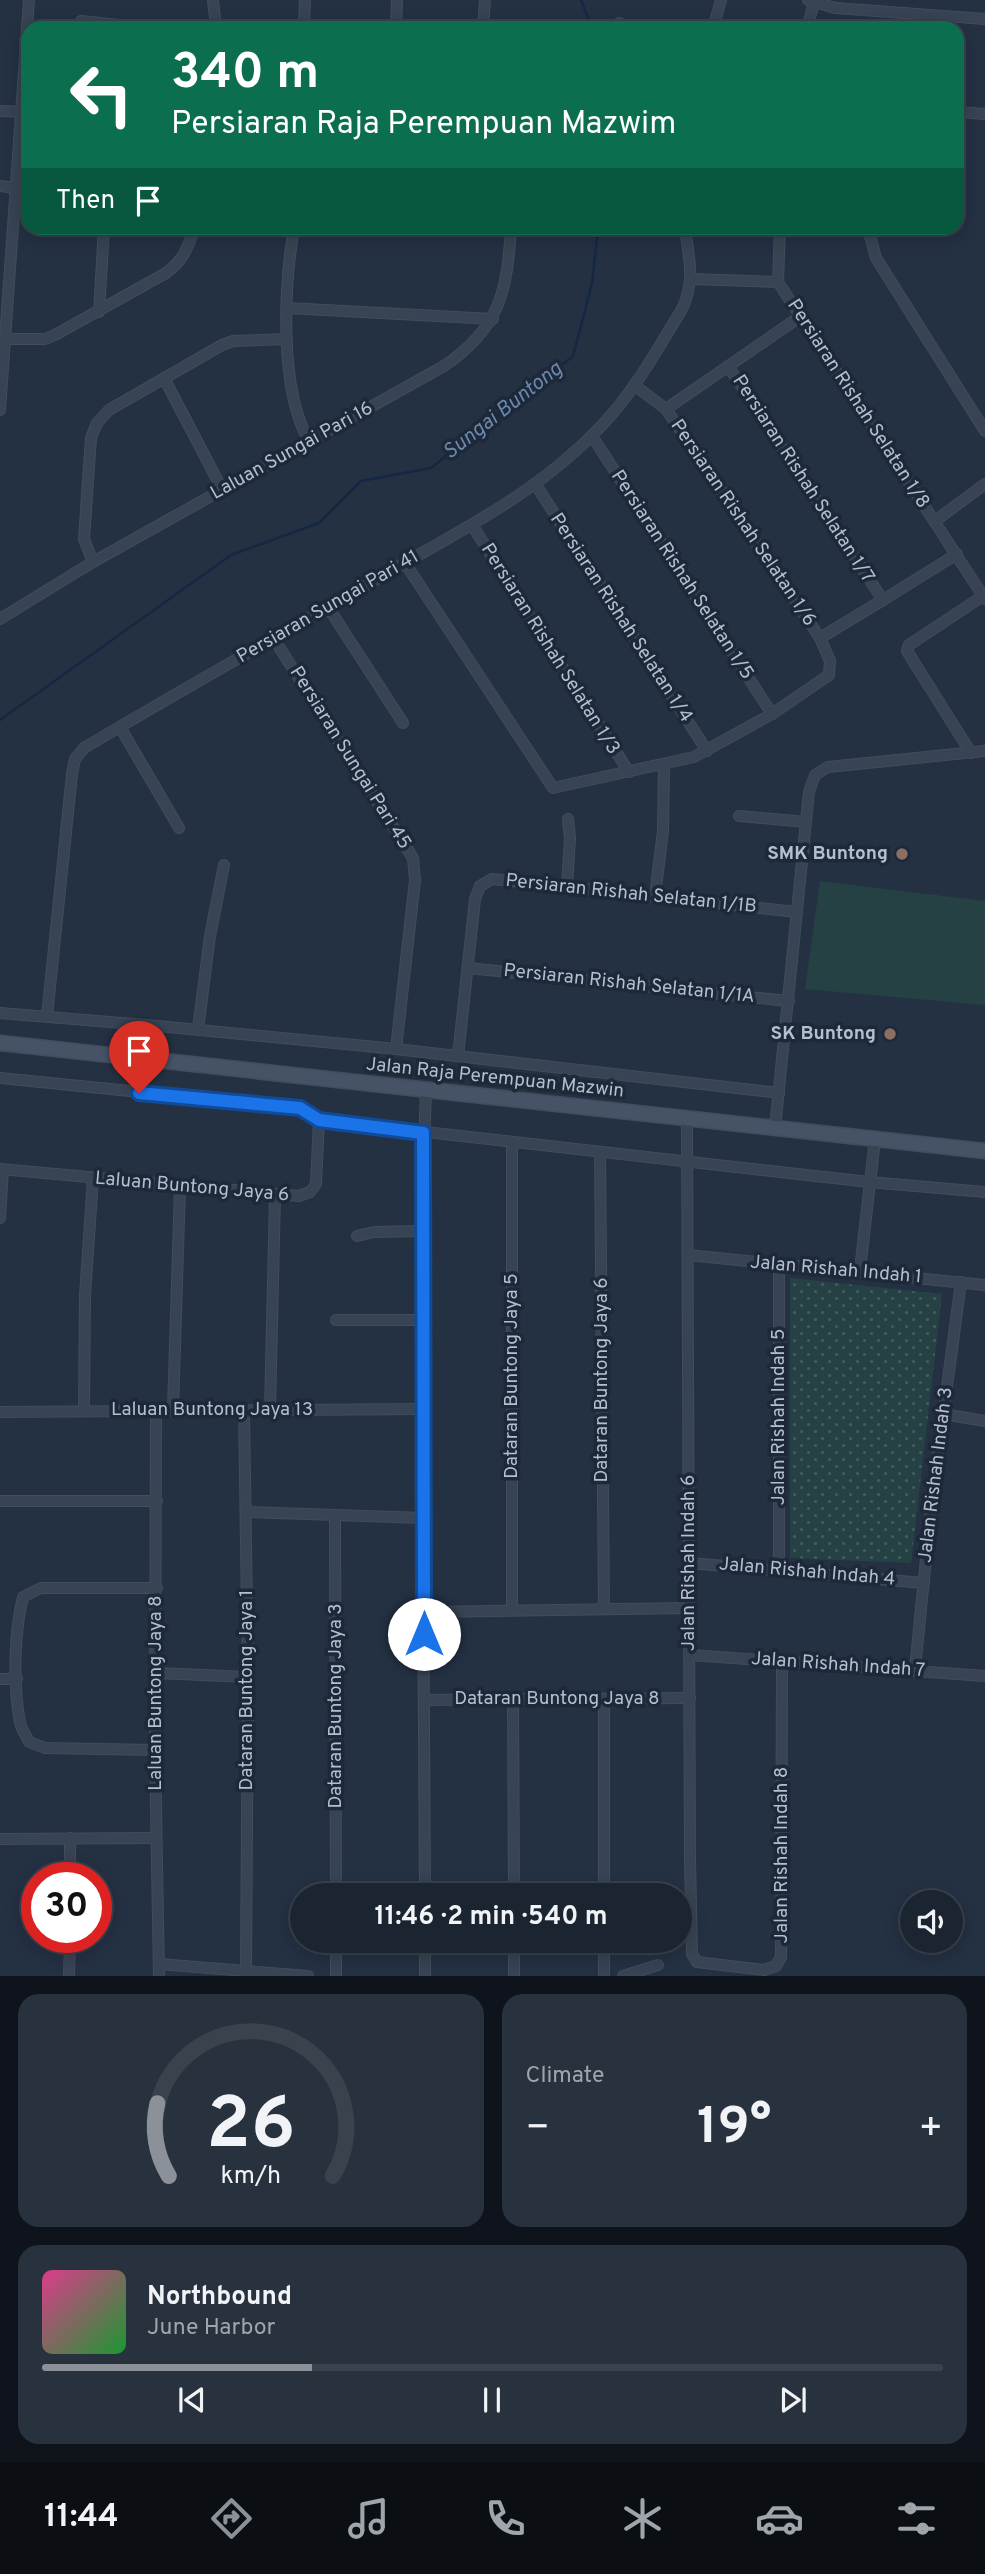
<!DOCTYPE html>
<html lang="en">
<head>
<meta charset="utf-8">
<style>
  :root { --surface:#1b2532; --page:#28313e; --text:#f1f3f6; --muted:#a0a5ac; --line:#39424d; --accent:#8c9099 }
  body { margin:0; font-family:Overpass,sans-serif; background:var(--page); color:var(--text); height:100vh; display:flex; flex-direction:column; font-size:26px; white-space:nowrap }
  * { box-sizing:border-box; margin:0 }
  p { font-size:23px; color:var(--muted) }
  .icon { flex:none; width:38px; height:38px; fill:none; stroke:currentColor; stroke-width:2; stroke-linecap:round; stroke-linejoin:round }
  .map { position:relative; height:1976px; overflow:hidden }
  .drawer { display:flex; flex-direction:column; gap:18px; padding:18px; background:#0f141c; flex:1 }
  .drawer>* { flex:none }
  .banner { position:absolute; left:21px; top:21px; width:943px; height:214px; border-radius:21px; box-shadow:0 4px 18px #0003,0 0 0 2px var(--line); background:#0b6e4f; color:#fff; overflow:hidden }
  .buttons { position:absolute; left:900px; top:1890px; display:grid; gap:14px }
  .buttons a { display:grid; place-items:center; width:63px; height:63px; border-radius:50%; background:var(--surface); box-shadow:0 4px 18px #0003,0 0 0 2px var(--line); font-size:35px }
  .speed { position:absolute; left:21px; top:1862px; display:flex; gap:14px; font-size:35px; font-weight:700; text-align:center }
  .speed>* { display:grid; place-content:center; width:91px; height:91px; border-radius:50%; background:var(--surface); box-shadow:0 4px 18px #0003,0 0 0 2px var(--line); line-height:1 }
  .speed .limit { border:10px solid #d22; background:#fff; color:#111 }
  .pin { position:absolute; display:grid; place-items:center; width:60px; height:60px; color:#fff; margin:-72px -30px; border-radius:50% 50% 50% 0; rotate:-45deg; box-shadow:0 0 7px #0007 }
  .pin .icon { rotate:45deg }
  .me { position:absolute; width:77px; margin:-38px; rotate:0deg; stroke-linejoin:round; filter:drop-shadow(0 0 5px #0008) }
  .turn { display:flex; align-items:center; gap:24px; height:147px; padding:0 35px; font-size:32px }
  .turn .icon { width:91px; height:91px; stroke-width:2.5 }
  .turn b { display:block; font-size:49px; line-height:60px }
  .then { display:flex; align-items:center; height:66px; padding:0 35px; background:#0003; gap:14px; font-size:26px }
  .big { font-size:52px; font-weight:700; line-height:1.1 }
  .drawer .widget { flex:1; display:flex; flex-direction:column; justify-content:center; gap:10px; min-width:0; padding:0 24px; border-radius:21px; background:var(--page) }
  .drawer .dial { align-items:center; gap:0 }
  .dial svg { height:182px; overflow:visible; fill:none; stroke:var(--line); stroke-width:7; stroke-linecap:round; text-anchor:middle }
  .dial text { fill:var(--text); stroke:none }
  .song { display:flex; align-items:center; gap:21px }
  .cover { width:84px; height:84px; border-radius:10px; background:linear-gradient(135deg,hsl(330 70% 55%),hsl(130 70% 35%)) }
  .played { height:7px; border-radius:4px; background:linear-gradient(90deg,var(--accent) 30%,var(--line) 30%) }
  .keys { display:flex; justify-content:space-around; direction:ltr }
  .heat { display:flex; justify-content:space-between; align-items:center; font-size:38px; direction:ltr }
  .drawer .tiles { flex:1; display:grid; gap:18px; grid-template-columns:1fr 1fr }
  .widget:last-child { grid-column:span 2 }
  .trip { position:absolute; left:290px; top:1883px; width:402px; height:70px; border-radius:35px; background:var(--surface); box-shadow:0 4px 18px #0003,0 0 0 2px var(--line); font-weight:700; line-height:70px; text-align:center }
  .menu { display:flex; height:112px; justify-content:space-around; align-items:center; background:#0b0f14; color:var(--muted) }
  .menu .icon { width:49px; height:49px }
  .menu .active { color:var(--accent) }
  .menu b { font-size:32px; color:var(--text) }
  .map>svg:first-child { display:block }
</style>
</head>
<body>
<div class="map">
<svg width="985" height="1976" viewBox="0 0 985 1976">
  <defs>
    <pattern id="park-dots" width="8" height="8" patternUnits="userSpaceOnUse" patternTransform="scale(1.75)"><rect width="8" height="8" fill="#264144"/><path d="M2 2h.1M6 6h.1" fill="none" stroke="#435b5e" stroke-width="1.8" stroke-linecap="round"/></pattern>
  </defs>
  <rect width="100%" height="100%" fill="#243143"/>
  <path fill="#264144" d="M820 881 985 901V1005L805 989Z"/>
  <path fill="url(#park-dots)" d="M790 1278 942 1294 911 1563 790 1558Z"/>
  <g fill="none" stroke-linecap="round" stroke-linejoin="round">
    <g stroke="#152843" stroke-width="2.5">
      <path d="M581 0 588 18 582 28"/>
      <path d="M0 720 231 555 319 523 361 481 431 468 573 356 592 283 598 228"/>
    </g>
    <g stroke="#424c5c" stroke-width="12">
      <g id="minor">
        <path d="M213 0 216 28"/>
        <path d="M808 0 835 8 985 19"/>
        <path d="M81 21 149 28"/>
        <path d="M619 23 631 28"/>
        <path d="M304 28 305 0"/>
        <path d="M396 28 397 0"/>
        <path d="M483 28 485 0"/>
        <path d="M713 28 721 0"/>
        <path d="M807 28 814 3"/>
        <path d="M0 111 28 112"/>
        <path d="M957 112 985 114"/>
        <path d="M0 186 15 188"/>
        <path d="M294 228C284 286 279 389 309 441"/>
        <path d="M475 228 511 230"/>
        <path d="M868 228 876 258 985 431"/>
        <path d="M780 230 808 228"/>
        <path d="M691 279 778 282 985 599"/>
        <path d="M778 282 780 228"/>
        <path d="M287 308 493 319"/>
        <path d="M99 312 104 228"/>
        <path d="M6 339H45L55 335 166 273C183 261 188 247 195 228"/>
        <path d="M728 366 883 600 820 638"/>
        <path d="M164 378 222 489"/>
        <path d="M666 409 801 316"/>
        <path d="M0 410 29 0"/>
        <path d="M592 436 772 714"/>
        <path d="M536 485 707 751"/>
        <path d="M935 521 985 484"/>
        <path d="M472 525 629 772"/>
        <path d="M93 562 84 539 91 438 97 423 109 410 222 345 233 341 287 339"/>
        <path d="M405 563 553 788 694 757 772 714 829 675 830 661 820 638 666 409 634 385"/>
        <path d="M883 600 957 554"/>
        <path d="M328 607 403 723"/>
        <path d="M0 619 93 562 444 366C500 328 507 292 511 228"/>
        <path d="M274 639 413 858 415 880 396 1049"/>
        <path d="M120 727 179 828"/>
        <path d="M971 753 907 651 909 645 983 596"/>
        <path d="M739 816 806 822"/>
        <path d="M567 887 570 838 568 819"/>
        <path d="M655 896 663 831 664 765"/>
        <path d="M468 968 789 1001"/>
        <path d="M0 1013 158 1026 396 1049 779 1093"/>
        <path d="M47 1016 72 774 75 759 84 748C183 689 283 633 382 576 461 530 540 492 603 424 635 391 657 349 681 311 696 282 689 259 685 228"/>
        <path d="M198 1029 210 936 224 865"/>
        <path d="M458 1056 475 899 480 886 492 879 797 912"/>
        <path d="M0 1078 300 1108 319 1120 869 1182 985 1192"/>
        <path d="M687 1119 690 1860 692 1954 697 1962 764 1970 776 1966 781 1957 782 1662"/>
        <path d="M775 1128 809 792 815 775 828 767 985 751"/>
        <path d="M512 1143V1610"/>
        <path d="M600 1152 604 1609"/>
        <path d="M0 1169 299 1196 310 1192 316 1184 319 1120"/>
        <path d="M0 1218 3 1170"/>
        <path d="M357 1236 374 1232 421 1231"/>
        <path d="M688 1255 985 1285"/>
        <path d="M779 1265V1569"/>
        <path d="M860 1270 875 1139"/>
        <path d="M336 1320H422"/>
        <path d="M173 1410 180 1187"/>
        <path d="M244 1410 248 1677 246 1970"/>
        <path d="M270 1410 275 1196"/>
        <path d="M84 1411 85 1295 93 1178"/>
        <path d="M156 1411 155 1750 159 1976"/>
        <path d="M0 1412 424 1409"/>
        <path d="M943 1414 985 1421"/>
        <path d="M0 1501H157"/>
        <path d="M246 1512 424 1518"/>
        <path d="M335 1517 336 1895"/>
        <path d="M689 1563 924 1583"/>
        <path d="M424 1612 690 1608"/>
        <path d="M690 1655 985 1676"/>
        <path d="M915 1669 932 1498 961 1282"/>
        <path d="M156 1673 248 1677"/>
        <path d="M0 1679H17"/>
        <path d="M424 1700 690 1698"/>
        <path d="M513 1701 514 1895"/>
        <path d="M604 1701V1895"/>
        <path d="M155 1750 45 1748 29 1742C26 1735 21 1729 20 1722 13 1686 14 1632 23 1597L41 1588H157"/>
        <path d="M0 1839 156 1838"/>
        <path d="M70 1878V1838"/>
        <path d="M425 1895 421 1231 426 1089"/>
        <path d="M336 1941V1976"/>
        <path d="M514 1941V1976"/>
        <path d="M604 1941V1976"/>
        <path d="M159 1964 308 1976"/>
        <path d="M69 1976 70 1937"/>
        <path d="M425 1976V1941"/>
        <path d="M623 1976 658 1965"/>
      </g>
    </g>
    <g stroke="#424c5c" stroke-width="17">
      <path id="secondary" d="M0 1043 985 1151"/>
    </g>
    <use href="#minor" stroke="#384353" stroke-width="10"/>
    <use href="#secondary" stroke="#465266" stroke-width="14"/>
  </g>
  <g fill="none" stroke-linecap="round" stroke-linejoin="round">
    <g stroke="#114b97" stroke-width="18">
      <path id="route" d="M139 1093 300 1108 319 1120 423 1133 424 1634"/>
    </g>
    <use href="#route" stroke="#1a73e8" stroke-width="12"/>
  </g>
  <g fill="#8d6e63" stroke="#1d2838" stroke-width="2.5">
    <circle cx="902" cy="854" r="7"/>
    <circle cx="890" cy="1034" r="7"/>
  </g>
  <g text-anchor="middle" dominant-baseline="central" stroke-width="7" stroke-linejoin="round" paint-order="stroke">
    <g font-size="19" fill="#b5becd" stroke="#1d2838">
      <text transform="translate(858 404) rotate(57)">Persiaran Rishah Selatan 1/8</text>
      <text transform="translate(292 451) rotate(-29)">Laluan Sungai Pari 16</text>
      <text transform="translate(803 479) rotate(57)">Persiaran Rishah Selatan 1/7</text>
      <text transform="translate(743 523) rotate(56)">Persiaran Rishah Selatan 1/6</text>
      <text transform="translate(682 575) rotate(57)">Persiaran Rishah Selatan 1/5</text>
      <text transform="translate(328 607) rotate(-30)">Persiaran Sungai Pari 41</text>
      <text transform="translate(621 618) rotate(57)">Persiaran Rishah Selatan 1/4</text>
      <text transform="translate(550 649) rotate(58)">Persiaran Rishah Selatan 1/3</text>
      <text transform="translate(350 758) rotate(58)">Persiaran Sungai Pari 45</text>
      <text transform="translate(631 894) rotate(6)">Persiaran Rishah Selatan 1/1B</text>
      <text transform="translate(629 984) rotate(6)">Persiaran Rishah Selatan 1/1A</text>
      <text transform="translate(495 1078) rotate(6)">Jalan Raja Perempuan Mazwin</text>
      <text transform="translate(192 1187) rotate(5)">Laluan Buntong Jaya 6</text>
      <text transform="translate(836 1270) rotate(5)">Jalan Rishah Indah 1</text>
      <text transform="translate(512 1376) rotate(-90)">Dataran Buntong Jaya 5</text>
      <text transform="translate(602 1380) rotate(-90)">Dataran Buntong Jaya 6</text>
      <text x="212" y="1410">Laluan Buntong Jaya 13</text>
      <text transform="translate(779 1417) rotate(-90)">Jalan Rishah Indah 5</text>
      <text transform="translate(936 1475) rotate(-83)">Jalan Rishah Indah 3</text>
      <text transform="translate(689 1563) rotate(-90)">Jalan Rishah Indah 6</text>
      <text transform="translate(807 1572) rotate(5)">Jalan Rishah Indah 4</text>
      <text transform="translate(838 1665) rotate(4)">Jalan Rishah Indah 7</text>
      <text transform="translate(247 1690) rotate(-90)">Dataran Buntong Jaya 1</text>
      <text transform="translate(156 1693) rotate(-90)">Laluan Buntong Jaya 8</text>
      <text x="557" y="1699">Dataran Buntong Jaya 8</text>
      <text transform="translate(336 1706) rotate(-90)">Dataran Buntong Jaya 3</text>
      <text transform="translate(782 1855) rotate(-90)">Jalan Rishah Indah 8</text>
    </g>
    <g font-size="19" font-weight="bold" fill="#b5becd" stroke="#1d2838" text-anchor="end">
      <text x="888" y="854">SMK Buntong</text>
      <text x="876" y="1034">SK Buntong</text>
    </g>
    <g font-size="21" font-style="italic" fill="#6c88ae" stroke="#1d2838">
      <text transform="translate(503 411) rotate(-38)">Sungai Buntong</text>
    </g>
  </g>
</svg>
<div class="buttons">
<a><svg class="icon" aria-label="sound" viewBox="0 0 24 24"><path d="M4 9h4l5-4v14l-5-4H4zM17 9q2 3 0 6"/></svg></a>
</div>
<div class="speed"><div class="limit">30</div></div>
<div class="pin" style="left:139px;top:1093px;background:#d93025"><svg class="icon" aria-label="arrive" viewBox="0 0 24 24"><path d="M6 21V4h12l-3 4 3 4H6"/></svg></div>
<svg class="me" style="left:424px;top:1634px" viewBox="-20 -20 40 40"><circle r="19" fill="#fff"/><path d="M0-13L10 11 0 6-10 11z" fill="#1a73e8"/></svg>
<div class="trip">11:46 · 2 min · 540 m</div>
<div class="banner">
<div class="turn"><svg class="icon" aria-label="left" viewBox="0 0 24 24"><path d="M17 20v-9H6M10 6l-5 5 5 5"/></svg><div><b>340 m</b>Persiaran Raja Perempuan Mazwim</div></div>
<div class="then">Then<svg class="icon" aria-label="arrive" viewBox="0 0 24 24"><path d="M6 21V4h12l-3 4 3 4H6"/></svg></div>
</div>
</div>
<section class="drawer">
<div class="tiles">
<div class="widget dial"><svg viewBox="0 0 100 80">
<path d="M14 69A42 42 0 1 1 86 69"/>
<path d="M14 69A42 42 0 0 1 9 37" stroke="#8c9099"/>
<text x="50" y="56" font-size="32" font-weight="700">26</text>
<text x="50" y="72" font-size="11">km/h</text>
</svg></div>
<div class="widget"><p>Climate</p>
<div class="heat"><a>−</a><b class="big">19°</b><a>+</a></div>
</div>
<div class="widget">
<div class="song"><i class="cover"></i><div><b>Northbound</b><p>June Harbor</p></div></div>
<div class="played"></div>
<div class="keys"><svg class="icon" aria-label="previous" viewBox="0 0 24 24"><path d="M18 5L8 12l10 7zM5 5v14"/></svg><svg class="icon" aria-label="pause" viewBox="0 0 24 24"><path d="M8 5v14M16 5v14"/></svg><svg class="icon" aria-label="next" viewBox="0 0 24 24"><path d="M6 5l10 7-10 7zM19 5v14"/></svg></div>
</div>
</div>
</section>
<nav class="menu">
<b>11:44</b>
<svg class="icon active" aria-label="directions" viewBox="0 0 24 24"><path d="M12 3l9 9-9 9-9-9zM9 14v-3h6M13 9l2 2-2 2"/></svg>
<svg class="icon" aria-label="music" viewBox="0 0 24 24"><path d="M9 18V5l10-2v13"/><circle cx="6" cy="18" r="3"/><circle cx="16" cy="16" r="3"/></svg>
<svg class="icon" aria-label="phone" viewBox="0 0 24 24"><path d="M5 4h4l2 5-3 2q2 4 5 5l2-3 5 2v4C11 20 4 13 5 4z"/></svg>
<svg class="icon" aria-label="climate" viewBox="0 0 24 24"><path d="M12 3v18M4 7l16 10M4 17L20 7"/></svg>
<svg class="icon" aria-label="car" viewBox="0 0 24 24"><path d="M5 17H2v-5l4-1 3-4h7l3 4 3 1v5h-3M9 17h6M6 11h13"/><circle cx="7" cy="17" r="2"/><circle cx="17" cy="17" r="2"/></svg>
<svg class="icon" aria-label="filters" viewBox="0 0 24 24"><path d="M4 7h16M4 17h16"/><circle cx="9" cy="7" r="2"/><circle cx="15" cy="17" r="2"/></svg>
</nav>
</body>
</html>
